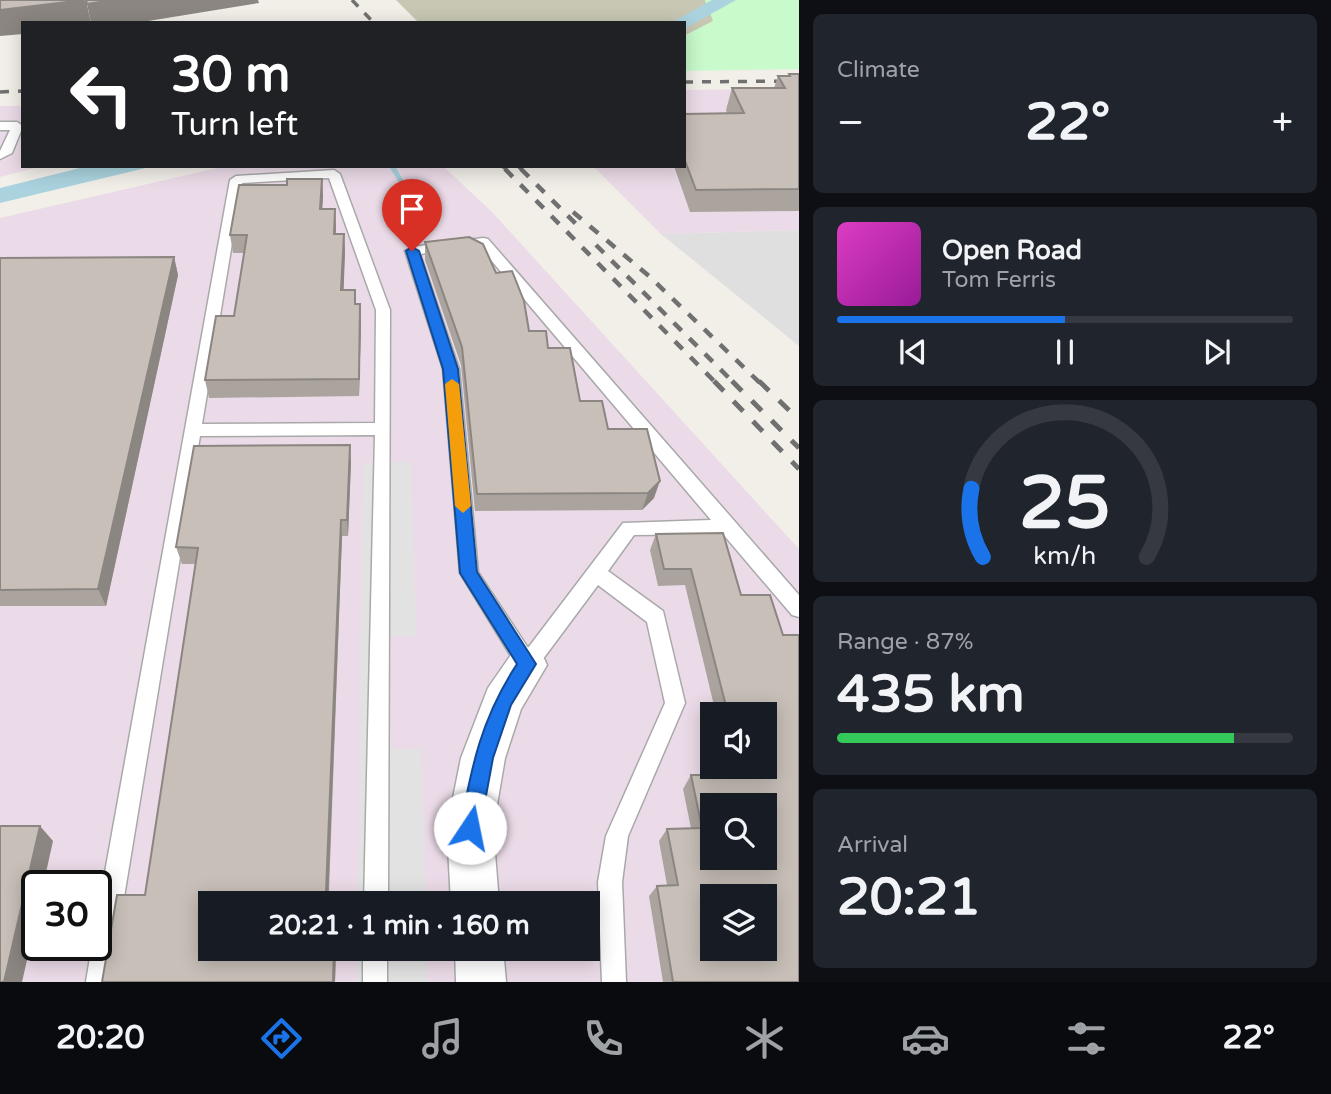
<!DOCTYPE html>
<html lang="en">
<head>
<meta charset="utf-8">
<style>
  :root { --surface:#171b24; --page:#20242c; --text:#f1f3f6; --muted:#9ea1a6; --line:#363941; --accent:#1a73e8 }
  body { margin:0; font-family:"Varela Round",sans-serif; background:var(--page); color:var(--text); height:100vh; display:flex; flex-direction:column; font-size:26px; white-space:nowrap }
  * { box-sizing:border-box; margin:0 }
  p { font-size:23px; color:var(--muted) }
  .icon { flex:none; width:38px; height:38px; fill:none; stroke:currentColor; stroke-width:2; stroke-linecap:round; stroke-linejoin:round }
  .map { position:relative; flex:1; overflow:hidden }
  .details { display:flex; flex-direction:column; gap:14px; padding:14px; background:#0d0f14; width:532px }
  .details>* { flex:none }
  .top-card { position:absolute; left:21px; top:21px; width:665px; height:147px; border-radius:0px; box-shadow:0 4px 18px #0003; background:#202124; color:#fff; overflow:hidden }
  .tools { position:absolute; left:700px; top:702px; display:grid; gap:14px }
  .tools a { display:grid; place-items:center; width:77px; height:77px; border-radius:0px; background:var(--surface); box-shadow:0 4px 18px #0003; font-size:35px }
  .speed { position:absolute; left:21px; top:870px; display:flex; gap:14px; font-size:35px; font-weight:700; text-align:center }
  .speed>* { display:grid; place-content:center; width:91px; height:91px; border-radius:50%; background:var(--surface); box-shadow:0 4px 18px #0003; line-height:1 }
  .speed .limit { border:4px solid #111; border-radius:10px; background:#fff; color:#111 }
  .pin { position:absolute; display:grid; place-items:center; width:60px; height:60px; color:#fff; margin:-72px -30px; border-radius:50% 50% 50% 0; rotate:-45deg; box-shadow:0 0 7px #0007 }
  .pin .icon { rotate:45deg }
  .me { position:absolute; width:77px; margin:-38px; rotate:11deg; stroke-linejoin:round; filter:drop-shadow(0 0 5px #0008) }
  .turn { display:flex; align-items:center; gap:24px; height:147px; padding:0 35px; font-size:32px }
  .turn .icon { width:91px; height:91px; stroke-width:2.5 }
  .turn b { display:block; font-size:49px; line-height:60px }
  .big { font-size:52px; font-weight:700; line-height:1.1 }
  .details .widget { flex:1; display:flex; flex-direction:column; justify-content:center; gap:10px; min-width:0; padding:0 24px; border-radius:10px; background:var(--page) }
  .details .dial { align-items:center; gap:0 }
  .dial svg { height:182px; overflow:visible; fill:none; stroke:var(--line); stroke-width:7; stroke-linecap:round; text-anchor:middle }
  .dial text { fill:var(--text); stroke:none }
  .song { display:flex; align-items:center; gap:21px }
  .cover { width:84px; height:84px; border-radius:10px; background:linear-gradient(135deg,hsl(310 70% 55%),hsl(300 70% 35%)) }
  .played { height:7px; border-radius:4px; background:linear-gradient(90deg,var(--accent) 50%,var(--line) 50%) }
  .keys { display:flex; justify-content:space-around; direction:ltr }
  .heat { display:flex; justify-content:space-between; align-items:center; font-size:38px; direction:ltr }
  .charge { height:10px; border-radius:5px; background:linear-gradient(90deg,#34c759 87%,var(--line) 0) }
  .trip { position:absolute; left:198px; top:891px; width:402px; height:70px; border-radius:0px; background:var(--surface); box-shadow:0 4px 18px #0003; font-weight:700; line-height:70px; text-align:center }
  .dock { display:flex; height:112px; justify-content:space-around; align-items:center; background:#090b0e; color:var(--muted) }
  .dock .icon { width:49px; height:49px }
  .dock .active { color:var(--accent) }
  .dock b { font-size:32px; color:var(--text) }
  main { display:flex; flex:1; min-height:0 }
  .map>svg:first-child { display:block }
</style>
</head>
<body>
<main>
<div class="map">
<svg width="799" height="982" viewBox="0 0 799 982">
  <rect width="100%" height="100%" fill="#f2efe9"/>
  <path fill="#e0dfdf" d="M799 230V346L661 234Z"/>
  <g fill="#ebdbe8" fill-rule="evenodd">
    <path d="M799 89V230L661 234 593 166H684V90Z"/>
    <path d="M0 106H23V166H43L0 177Z"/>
    <path d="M226 166H443L492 212 799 549V982H0V218ZM712 714H765V766H712ZM712 805H765V858H712ZM37 886H96V945H37ZM712 896H765V948H712ZM210 903H588V948H210Z"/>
  </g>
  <path fill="#c7c7b4" d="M396 0H705L714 21 684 36V23H419Z"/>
  <path fill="#c8facc" d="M705 0H799V69L684 71V36L713 21Z"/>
  <g fill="#e2e2e2">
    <path d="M411 462 416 636 390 637 391 749H421L426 903H358L363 463Z"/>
    <path d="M357 949H427L428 982H357Z"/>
  </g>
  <g fill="#aad3df">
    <path d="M712 0H736L684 29V23H671Z"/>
    <path d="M88 166H154L0 203V188Z"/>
  </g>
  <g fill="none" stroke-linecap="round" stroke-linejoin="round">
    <path fill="#aad3df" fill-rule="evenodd" d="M389 166H395L409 190 408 191H404Z"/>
    <g stroke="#a9a9a9" stroke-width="3">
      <g id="lane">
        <path d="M0 122H17L23 126 12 153 0 159V151L10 130H0Z"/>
        <path d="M334 170 340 174 390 310 388 903H364L375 435 200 436 110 982H86L92 945H96V922L230 180 236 176ZM329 178 376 310 375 423 202 424 242 183Z"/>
        <path d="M483 238 488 239 799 595V617L792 615 723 534 634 535 608 571 663 611 685 703 628 836 622 882 626 982H602L598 882 606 836 665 703 647 622 598 585 534 671 527 674 520 671 460 573 443 369 405 251 412 247ZM480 247 711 520 623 523 528 648 478 572 459 369 420 254Z"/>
        <rect x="363" y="948" width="24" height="34"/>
      </g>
    </g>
    <g stroke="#a9a9a9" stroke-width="3">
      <g id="street">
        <path d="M527 647 541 652 547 665 521 709 505 758 493 828 499 903H451L447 828 461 758 488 688 513 652Z"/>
        <path d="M455 948H503L506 982H456Z"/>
      </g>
    </g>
    <use href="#lane" fill="#fff" fill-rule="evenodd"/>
    <use href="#street" fill="#fff" fill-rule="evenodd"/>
    <g stroke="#707070" stroke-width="3.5" stroke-dasharray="9 9" stroke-linecap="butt">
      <path d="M352 0 374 23"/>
      <path d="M684 82 799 81"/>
      <path d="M0 92 23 91"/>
      <path d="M502 166 507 170"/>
      <path d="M518 166 522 170"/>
    </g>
    <g stroke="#707070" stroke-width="4.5" stroke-dasharray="11 11" stroke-linecap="butt">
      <path d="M505 169 716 383"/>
      <path d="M521 169 577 225"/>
      <path d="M573 212 649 276 760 383"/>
      <path d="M596 245 734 383"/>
    </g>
    <g stroke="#707070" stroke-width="5" stroke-dasharray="14 14" stroke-linecap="butt">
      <path d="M714 381 799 469"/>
      <path d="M732 381 799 448"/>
      <path d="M759 381 799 420"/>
    </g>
  </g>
  <g fill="#aba49e" fill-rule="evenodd">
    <path d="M789 74H799V211L690 212 674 166H684V114L727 113 726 110 732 88H774L778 76H788Z"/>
    <path d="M322 179 323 197 322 209H335L336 234H344L345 252 343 290 355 304 361 322 359 396 209 398 205 380 234 316 244 253H233L230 235Z"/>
    <path d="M425 242 496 273 529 331 548 348 580 401 608 429 654 498 642 510 475 511 461 365 425 260Z"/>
    <path d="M174 257 178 275 106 606H0V258Z"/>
    <path d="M351 462 348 536H342L329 892 336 948 335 982H102L145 895 196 564H182L176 547Z"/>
    <path d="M723 533 741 595H770L783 635H799V982H663L649 896 657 886 667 885 659 841 667 829 691 828 683 789 691 775H716L714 766H765V714H716L685 585 658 586 650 550 656 534ZM712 805H765V858H712ZM712 896H765V948H712Z"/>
    <path d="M712 732V759L708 739Z"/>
  </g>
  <g fill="#8b8681">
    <path d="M86 0 91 23H23V34L0 36V10Z"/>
    <path d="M112 0H258L259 3 136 23H91L87 4Z"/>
    <path d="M322 179 323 197 321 227 320 209Z"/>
    <path d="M335 209 336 227 335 252 334 234Z"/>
    <path d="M344 234 345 252 343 308 341 290Z"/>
    <path d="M174 257 178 275 106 606 98 589Z"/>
    <path d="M360 304 361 322 359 396V379Z"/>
    <path d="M350 445 351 462 348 536 347 520Z"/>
    <path d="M660 481 654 498 642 510 648 493Z"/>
    <path d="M341 520 342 536 328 903 326 892Z"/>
    <path d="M40 826 53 841 43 886H37V916L22 982H4Z"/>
    <path d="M334 948H336L335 982H333Z"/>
  </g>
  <g fill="#c7bfb8" stroke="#8b8681" stroke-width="2" fill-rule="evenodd">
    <path d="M0 0H84L0 10Z"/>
    <path d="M86 0H112L87 4Z"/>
    <path d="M789 74H799V189L696 190 684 158V114L744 113 732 88H785L778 76H790Z"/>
    <path d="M287 179H322L320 209H335L334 234H344L341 290H355V304H360L359 379 205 380 216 316H234L247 235H230L239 185H287Z"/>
    <path d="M469 237 483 244 496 273 512 271 524 301 529 331H546L548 348H570L580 401H602L608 429H647L660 481 648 493 477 494 462 347 425 242Z"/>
    <path d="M174 257 98 589 0 590V258Z"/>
    <path d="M350 445 347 520H341L326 892H336L335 903H210V948H334L333 982H102L117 895H145L198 548 176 547 194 446Z"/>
    <path d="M723 533 741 595H770L783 635H799V982H673L657 886 678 885 667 829 702 828 691 775H728L726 766H765V714H728L691 569H664L656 534ZM712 805H765V858H712ZM712 896H765V948H712Z"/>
    <path d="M0 826H40L4 982H0Z"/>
  </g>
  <path fill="#1a73e8" stroke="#114b97" stroke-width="2" d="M412 247 419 251 458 369 477 572 536 664 511 705 493 758 480 828 477 835 470 838 463 835 460 828C472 765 481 719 517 664L460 573 443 369 406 251Z"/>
  <path fill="#f59e0b" d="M452 379 459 384 471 506 463 513 455 506 445 384Z"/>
</svg>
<div class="tools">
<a><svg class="icon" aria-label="sound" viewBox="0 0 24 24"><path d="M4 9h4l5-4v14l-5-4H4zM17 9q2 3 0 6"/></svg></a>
<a><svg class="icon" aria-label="search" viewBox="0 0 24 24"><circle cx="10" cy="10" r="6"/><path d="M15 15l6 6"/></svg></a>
<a><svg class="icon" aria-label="layers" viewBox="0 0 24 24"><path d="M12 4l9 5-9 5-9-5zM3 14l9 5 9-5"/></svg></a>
</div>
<div class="speed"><div class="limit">30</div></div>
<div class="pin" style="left:412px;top:251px;background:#d93025"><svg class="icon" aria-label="arrive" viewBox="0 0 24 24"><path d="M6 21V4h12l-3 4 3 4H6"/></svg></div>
<svg class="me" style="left:470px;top:828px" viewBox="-20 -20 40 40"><circle r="19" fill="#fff"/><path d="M0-13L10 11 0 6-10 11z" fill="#1a73e8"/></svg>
<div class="trip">20:21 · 1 min · 160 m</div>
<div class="top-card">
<div class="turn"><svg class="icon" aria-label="left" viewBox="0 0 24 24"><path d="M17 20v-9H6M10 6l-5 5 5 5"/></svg><div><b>30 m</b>Turn left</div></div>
</div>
</div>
<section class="details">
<div class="widget"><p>Climate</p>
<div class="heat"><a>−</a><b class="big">22°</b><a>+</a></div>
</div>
<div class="widget">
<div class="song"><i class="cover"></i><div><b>Open Road</b><p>Tom Ferris</p></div></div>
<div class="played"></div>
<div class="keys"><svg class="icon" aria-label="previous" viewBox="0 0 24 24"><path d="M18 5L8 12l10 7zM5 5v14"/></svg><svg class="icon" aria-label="pause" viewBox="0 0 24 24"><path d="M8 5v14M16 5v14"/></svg><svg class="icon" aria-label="next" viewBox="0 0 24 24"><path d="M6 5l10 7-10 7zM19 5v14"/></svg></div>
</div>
<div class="widget dial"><svg viewBox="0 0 100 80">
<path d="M14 69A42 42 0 1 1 86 69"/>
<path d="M14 69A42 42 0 0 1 9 39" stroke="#1a73e8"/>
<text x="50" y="56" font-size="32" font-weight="700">25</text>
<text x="50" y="72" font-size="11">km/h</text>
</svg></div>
<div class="widget"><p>Range · 87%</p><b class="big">435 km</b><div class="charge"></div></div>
<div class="widget"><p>Arrival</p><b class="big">20:21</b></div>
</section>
</main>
<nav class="dock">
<b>20:20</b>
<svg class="icon active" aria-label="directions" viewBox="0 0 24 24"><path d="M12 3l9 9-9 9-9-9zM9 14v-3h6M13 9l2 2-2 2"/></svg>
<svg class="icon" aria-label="music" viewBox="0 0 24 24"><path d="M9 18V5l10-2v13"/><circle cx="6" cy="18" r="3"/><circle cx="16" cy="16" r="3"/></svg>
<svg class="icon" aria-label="phone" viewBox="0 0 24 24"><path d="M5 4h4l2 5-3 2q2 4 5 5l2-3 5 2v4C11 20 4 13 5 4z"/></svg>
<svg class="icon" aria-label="climate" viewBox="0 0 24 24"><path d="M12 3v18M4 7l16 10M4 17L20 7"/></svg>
<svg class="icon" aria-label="car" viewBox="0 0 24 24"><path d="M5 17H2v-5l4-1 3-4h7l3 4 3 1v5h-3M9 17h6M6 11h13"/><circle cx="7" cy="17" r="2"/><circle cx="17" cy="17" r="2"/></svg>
<svg class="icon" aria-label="filters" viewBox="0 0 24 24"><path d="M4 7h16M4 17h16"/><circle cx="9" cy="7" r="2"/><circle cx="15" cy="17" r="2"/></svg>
<b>22°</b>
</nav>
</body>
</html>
